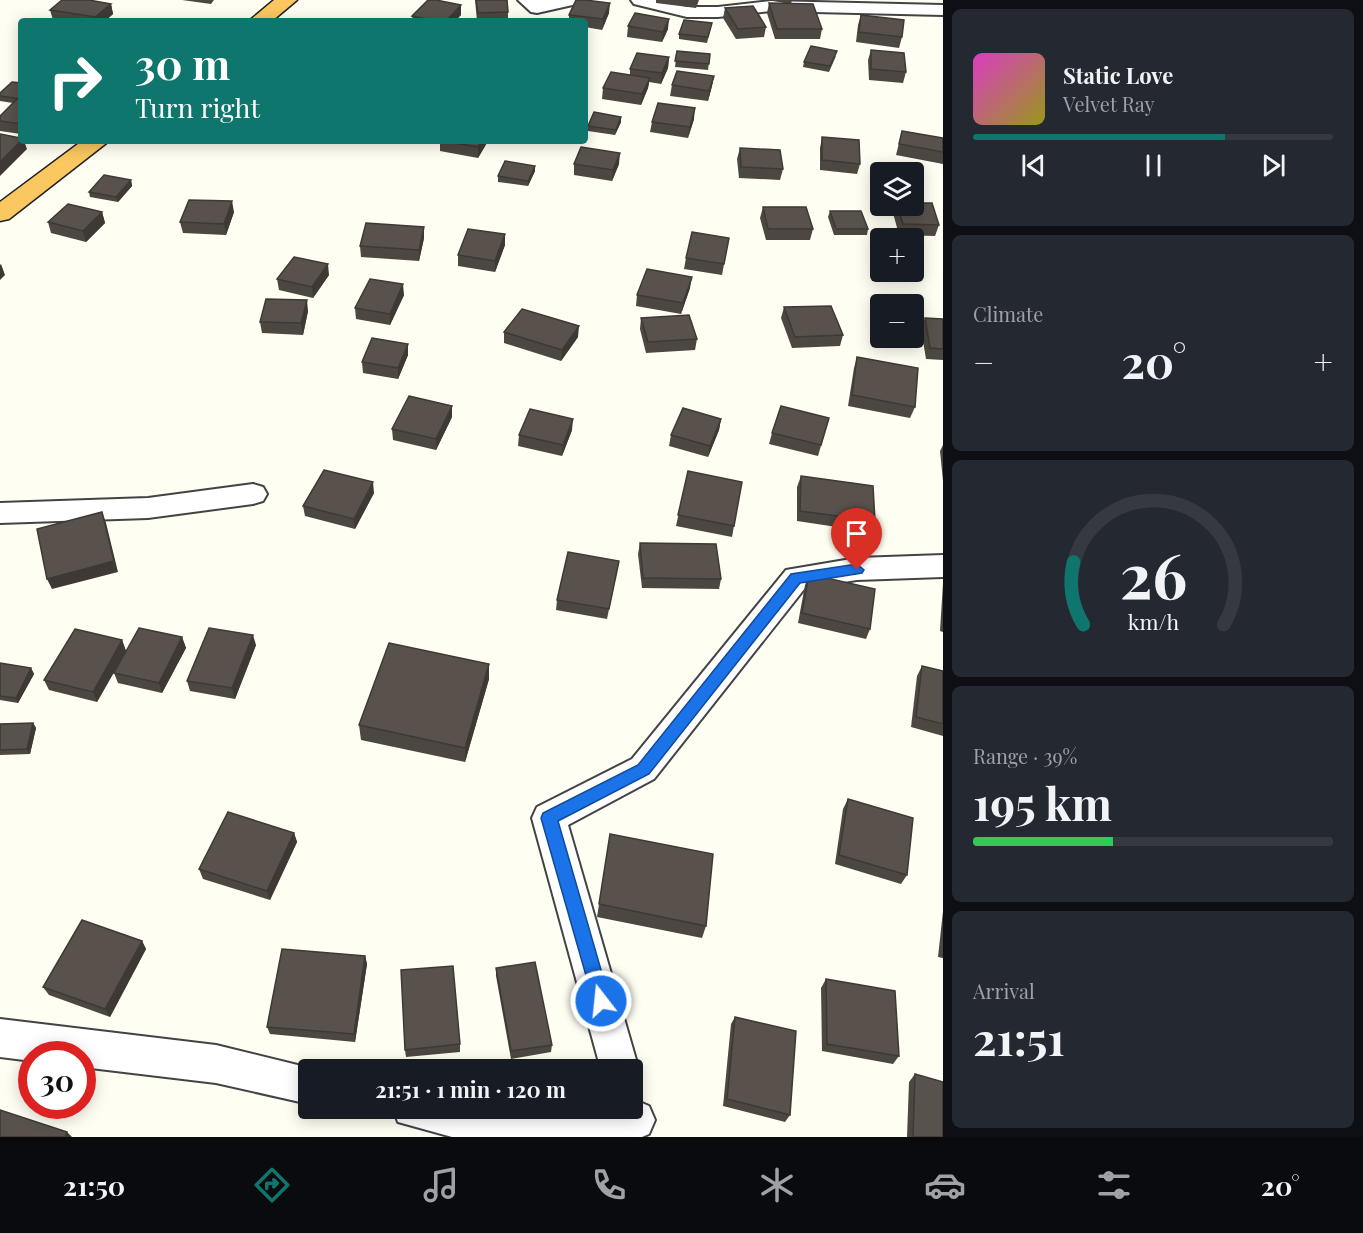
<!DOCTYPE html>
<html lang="en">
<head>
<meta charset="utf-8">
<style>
  :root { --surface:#171b24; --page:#242831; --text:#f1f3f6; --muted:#9ea1a6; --line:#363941; --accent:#0f766e }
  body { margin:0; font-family:"Playfair Display",serif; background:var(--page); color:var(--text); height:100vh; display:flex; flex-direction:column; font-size:22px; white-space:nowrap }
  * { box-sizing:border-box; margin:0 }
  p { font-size:20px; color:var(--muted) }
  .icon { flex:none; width:33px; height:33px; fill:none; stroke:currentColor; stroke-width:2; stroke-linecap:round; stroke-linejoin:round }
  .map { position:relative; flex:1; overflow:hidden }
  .sheet { display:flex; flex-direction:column; gap:9px; padding:9px; background:#0d0f14; width:420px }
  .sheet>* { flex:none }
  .top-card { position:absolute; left:18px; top:18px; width:570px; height:126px; border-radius:6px; box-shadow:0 3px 15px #0003; background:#0f766e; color:#fff; overflow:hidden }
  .buttons { position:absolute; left:870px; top:162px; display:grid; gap:12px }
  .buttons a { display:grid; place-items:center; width:54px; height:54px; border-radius:6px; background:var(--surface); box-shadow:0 3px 15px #0003; font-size:30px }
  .speed { position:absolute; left:18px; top:1041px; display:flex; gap:12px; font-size:30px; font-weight:700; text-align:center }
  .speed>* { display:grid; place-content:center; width:78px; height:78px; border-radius:50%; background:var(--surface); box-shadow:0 3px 15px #0003; line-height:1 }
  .speed .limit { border:9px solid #d22; background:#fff; color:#111 }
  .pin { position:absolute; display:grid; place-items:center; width:51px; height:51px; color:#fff; margin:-62px -26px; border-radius:50% 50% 50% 0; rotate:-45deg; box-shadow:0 0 6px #0007 }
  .pin .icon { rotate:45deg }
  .me { position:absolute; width:66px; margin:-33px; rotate:344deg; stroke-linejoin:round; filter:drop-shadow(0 0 4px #0008) }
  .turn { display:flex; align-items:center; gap:21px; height:126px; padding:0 18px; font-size:27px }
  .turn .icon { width:78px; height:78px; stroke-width:2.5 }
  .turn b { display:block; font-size:42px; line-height:51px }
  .big { font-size:45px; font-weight:700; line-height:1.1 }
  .sheet .card { flex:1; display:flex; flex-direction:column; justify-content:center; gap:9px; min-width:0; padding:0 21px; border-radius:9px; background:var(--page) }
  .sheet .dial { align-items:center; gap:0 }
  .dial svg { height:156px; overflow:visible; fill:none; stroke:var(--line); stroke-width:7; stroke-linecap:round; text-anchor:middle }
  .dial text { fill:var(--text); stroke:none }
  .song { display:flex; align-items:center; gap:18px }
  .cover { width:72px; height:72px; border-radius:9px; background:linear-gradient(135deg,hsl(310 70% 55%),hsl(60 70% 35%)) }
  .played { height:6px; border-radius:3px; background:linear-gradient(90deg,var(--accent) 70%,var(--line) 70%) }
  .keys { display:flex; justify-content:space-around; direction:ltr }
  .heat { display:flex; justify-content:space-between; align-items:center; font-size:33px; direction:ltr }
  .charge { height:9px; border-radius:4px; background:linear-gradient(90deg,#34c759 39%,var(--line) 0) }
  .trip { position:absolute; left:298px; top:1059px; width:345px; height:60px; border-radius:6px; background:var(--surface); box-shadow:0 3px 15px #0003; font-weight:700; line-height:60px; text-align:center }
  .tab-bar { display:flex; height:96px; justify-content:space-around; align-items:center; background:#090b0e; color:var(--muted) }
  .tab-bar .icon { width:42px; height:42px }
  .tab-bar .on { color:var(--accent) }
  .tab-bar b { font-size:27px; color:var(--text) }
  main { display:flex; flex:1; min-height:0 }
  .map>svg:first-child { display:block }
</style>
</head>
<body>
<main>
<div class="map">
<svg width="943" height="1137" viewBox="0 0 943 1137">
  <rect width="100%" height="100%" fill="#fffef3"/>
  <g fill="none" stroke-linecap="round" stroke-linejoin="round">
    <g stroke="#434343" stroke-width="4">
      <g id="minor">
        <path d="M518 0H580L577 4 537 13 531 12Z"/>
        <path d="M631 0H660L687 7H718L771 1 943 5V15L771 11 718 17H687L634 4Z"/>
        <path d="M253 484 263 487 267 494 263 501 253 504 148 518 0 523V503L148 498Z"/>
        <path d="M943 555V577L857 580 805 588 654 779 568 825 639 1070 633 1084V1070H601L532 818 537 807 632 759 786 570 857 558Z"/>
        <path d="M0 1019 216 1045 318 1070H309V1104L216 1083 82 1067V1054H32V1061L0 1057Z"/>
        <path d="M635 1100 649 1106 655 1120 649 1134 642 1137H452L398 1122 393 1108H499L536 1117 586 1108H633Z"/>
      </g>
    </g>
    <g stroke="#212121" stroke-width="3">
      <g id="trunk">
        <path d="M274 0H297L272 21H249Z"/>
        <path d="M82 141H109L9 219 0 221V202Z"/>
      </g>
    </g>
    <use href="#minor" fill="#fff" fill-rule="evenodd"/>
    <use href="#trunk" fill="#fac760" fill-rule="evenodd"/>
  </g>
  <g fill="#4d4741">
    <path d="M182 0H214L211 4Z"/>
    <path d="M475 0H507L508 12V21H477Z"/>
    <path d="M656 0H699L696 8 656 3Z"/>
    <path d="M767 0H792L791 4 822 29 820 39H775L767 13 769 3 790 4Z"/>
    <path d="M111 4 113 14 105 21H59L53 20 50 10Z"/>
    <path d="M725 8 766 27 764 37 736 39 723 18Z"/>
    <path d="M609 13 602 30 585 27V21H569V15Z"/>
    <path d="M461 15 455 21H413L412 16Z"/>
    <path d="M861 15 902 37 899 48 856 42 858 25Z"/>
    <path d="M712 23 707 43 679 39V34Z"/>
    <path d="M628 26 668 29 662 42 627 37Z"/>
    <path d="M871 50 906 72 903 83 869 80 868 60Z"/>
    <path d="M677 51 710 54 708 70 675 67Z"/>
    <path d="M836 56 829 72 803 67 804 62Z"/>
    <path d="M669 57 668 68 661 84 649 82 648 88 641 105 602 99 603 88 630 75V69Z"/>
    <path d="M714 76 712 86 708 101 670 96 672 85Z"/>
    <path d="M21 83V134L0 131V116L13 103 0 101V93Z"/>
    <path d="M694 119 688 138 650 132 652 122Z"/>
    <path d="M621 122 615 135 588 131V126Z"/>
    <path d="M902 131 943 138V164L896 155Z"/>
    <path d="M822 137 860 164 857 174 820 170V148Z"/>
    <path d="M440 141H488L478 158 440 151Z"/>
    <path d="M531 141H564V144Z"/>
    <path d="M740 148 783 169 780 180 739 178 737 159Z"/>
    <path d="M574 164H619L612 181 574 175Z"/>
    <path d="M535 166V171L528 186 498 182V176Z"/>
    <path d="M131 180 132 186 118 202 90 197 89 192Z"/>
    <path d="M895 206H914L939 225 935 236 899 235 893 213Z"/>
    <path d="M763 207 813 229 810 240H766L760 218Z"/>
    <path d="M830 211 868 229 867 235H834L828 217Z"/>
    <path d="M102 212 105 223 86 242 51 233 48 222Z"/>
    <path d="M234 212 226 235 183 233 180 222Z"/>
    <path d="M424 227V238L419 261 361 257 360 246Z"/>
    <path d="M505 234V245L495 272 458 266V255Z"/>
    <path d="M729 238 722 275 684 269 686 258Z"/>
    <path d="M329 275 313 298 279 290 277 279Z"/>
    <path d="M690 288 681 314 636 306 637 295Z"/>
    <path d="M404 295 390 325 356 319 355 308Z"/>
    <path d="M784 307 843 335 840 346 792 348 781 318Z"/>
    <path d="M308 311 303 335 262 333 260 322Z"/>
    <path d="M641 318 697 339 695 350 646 353 640 329Z"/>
    <path d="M925 318 943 319V360L926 359 921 329Z"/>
    <path d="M504 332 578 337 561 361 504 343Z"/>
    <path d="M408 344V355L398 379 363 373 362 362Z"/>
    <path d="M857 357 915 407 910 418 848 406 854 368Z"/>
    <path d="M452 417 436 450 393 440 392 429Z"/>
    <path d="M829 418 818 456 769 444 772 433Z"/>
    <path d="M721 419 719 430 708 457 669 446 671 435Z"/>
    <path d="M572 430 562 456 518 446 519 435Z"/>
    <path d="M943 445V481L940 451Z"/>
    <path d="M688 471 734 526 732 537 676 526Z"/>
    <path d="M801 476 875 521 870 532 797 521V487Z"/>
    <path d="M374 493 355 529 305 516 303 506Z"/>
    <path d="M640 543 721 579 719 589 642 588 638 554Z"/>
    <path d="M619 561 607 619 556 610 557 600Z"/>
    <path d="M809 574 870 629 866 639 798 623 805 585Z"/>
    <path d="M943 583V632L940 631Z"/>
    <path d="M182 637 186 648 162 693 118 683 114 673Z"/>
    <path d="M122 640 126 651 97 702 49 690 44 680Z"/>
    <path d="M256 645 235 699 190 691 187 681Z"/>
    <path d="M0 663 31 668 34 674 18 703 0 700Z"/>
    <path d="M489 664V679L465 762 361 740 359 725Z"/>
    <path d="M922 666 943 671V736L911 727 917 676Z"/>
    <path d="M33 723 36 728 30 754 0 755V724Z"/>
    <path d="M848 799 907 875 901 884 835 864 843 809Z"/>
    <path d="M294 833 297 842 270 900 203 879 199 869Z"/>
    <path d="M610 834 706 926 702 938 597 917Z"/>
    <path d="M943 911V958L938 957Z"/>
    <path d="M142 941 146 949 110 1017 49 995 43 987Z"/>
    <path d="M365 956 367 964 355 1042 270 1034 267 1027Z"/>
    <path d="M496 968 552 1045 551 1052 511 1059 496 976Z"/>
    <path d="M826 979 899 1056 893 1064 822 1051 821 988Z"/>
    <path d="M735 1017 790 1115 785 1122 723 1106 731 1024Z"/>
    <path d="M460 1044V1052L406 1057 405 1050Z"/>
    <path d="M915 1074 943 1137H907L909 1082Z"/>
  </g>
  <g fill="#3e3935">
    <path d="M610 3 609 13 602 30 603 19Z"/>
    <path d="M111 4 113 14 105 21H96L95 17Z"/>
    <path d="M461 5V15L455 21H446Z"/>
    <path d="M669 19 668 29 662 42 663 32Z"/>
    <path d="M669 57 668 68 661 84 662 73Z"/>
    <path d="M714 76 712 86 708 101 709 91Z"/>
    <path d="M650 78 648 88 641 105 642 94Z"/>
    <path d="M695 108 694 119 688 138 690 127Z"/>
    <path d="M621 117V122L615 135 616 130Z"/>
    <path d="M21 141H24L27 149 0 176V162Z"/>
    <path d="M482 141H488L478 158V147Z"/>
    <path d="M620 153 619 164 612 181 613 170Z"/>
    <path d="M535 166V171L528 186V181Z"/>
    <path d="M131 180 132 186 118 202 116 197Z"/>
    <path d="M232 201 234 212 226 235 224 224Z"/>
    <path d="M102 212 105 223 86 242 83 231Z"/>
    <path d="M424 227V238L419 261V250Z"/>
    <path d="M505 234V245L495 272V261Z"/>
    <path d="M1 264 5 275 0 280V265Z"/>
    <path d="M328 264 329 275 313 298 312 287Z"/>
    <path d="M692 277 690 288 681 314 683 303Z"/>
    <path d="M403 284 404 295 390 325V314Z"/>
    <path d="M307 300 308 311 303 335 301 323Z"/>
    <path d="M579 326 578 337 561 361 562 350Z"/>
    <path d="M408 344V355L398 379V368Z"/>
    <path d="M452 406V417L436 450V439Z"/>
    <path d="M573 419 572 430 562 456 563 445Z"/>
    <path d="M721 419 719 430 708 457 710 446Z"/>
    <path d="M373 482 374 493 355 529 354 519Z"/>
    <path d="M102 512 106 523 118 572 52 589 47 579Z"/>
    <path d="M253 635 256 645 235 699 232 688Z"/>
    <path d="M182 637 186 648 162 693 159 683Z"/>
    <path d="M122 640 126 651 97 702 93 692Z"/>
    <path d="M489 664V679L465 762V748Z"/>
    <path d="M31 668 34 674 18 703 16 698Z"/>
    <path d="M33 723 36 728 30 754 27 749Z"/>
    <path d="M294 833 297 842 270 900 267 891Z"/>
    <path d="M142 941 146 949 110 1017 105 1009Z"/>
    <path d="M365 956 367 964 355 1042 354 1034Z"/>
    <path d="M67 1132 72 1137H65Z"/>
  </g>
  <g fill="#59524c" stroke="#3e3935" stroke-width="1.5">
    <path d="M62 0H89L111 4 95 17 50 10Z"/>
    <path d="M428 0H436L461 5 446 21H437L412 16Z"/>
    <path d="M476 0H507L508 12 478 13Z"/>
    <path d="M576 0H585L610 3 603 19 569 15Z"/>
    <path d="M769 3 813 4 822 29H777Z"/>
    <path d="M753 6 766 27 738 29 725 8Z"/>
    <path d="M635 13 669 19 663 32 628 26Z"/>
    <path d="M861 15 904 20 902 37 859 32Z"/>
    <path d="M684 20 712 23 708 37 679 34Z"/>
    <path d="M811 46 837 51 830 66 804 62Z"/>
    <path d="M871 50 904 53 906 72 871 69Z"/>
    <path d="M677 51 710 54 709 64 675 61Z"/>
    <path d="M637 53 669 57 662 73 630 69Z"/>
    <path d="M677 71 714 76 709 91 672 85Z"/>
    <path d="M611 72 650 78 642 94 603 88Z"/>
    <path d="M12 82 21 83V99L0 96V93Z"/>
    <path d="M17 99H21V124L0 121V116Z"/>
    <path d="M658 103 695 108 690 127 652 122Z"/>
    <path d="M594 112 621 117 616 130 588 126Z"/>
    <path d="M902 131 943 138V152L899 144Z"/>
    <path d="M0 134 21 138V141L0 162Z"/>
    <path d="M822 137 859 140 860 164 822 160Z"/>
    <path d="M443 141H482L478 147Z"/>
    <path d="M581 147 620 153 613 170 574 164Z"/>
    <path d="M740 148 780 150 783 169 741 167Z"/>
    <path d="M505 161 535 166 528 181 498 176Z"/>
    <path d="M104 175 131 180 116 197 89 192Z"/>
    <path d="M189 200 232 201 224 224 180 222Z"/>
    <path d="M914 203H932L939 225 903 224 897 206H914Z"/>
    <path d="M68 204 102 212 83 231 48 222Z"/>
    <path d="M763 207H806L813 229H768Z"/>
    <path d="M830 211H861L868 229H836Z"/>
    <path d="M366 223 424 227 419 250 360 246Z"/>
    <path d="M468 229 505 234 495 261 458 255Z"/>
    <path d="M692 232 729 238 724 264 686 258Z"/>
    <path d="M294 257 328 264 312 287 277 279Z"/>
    <path d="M647 269 692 277 683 303 637 295Z"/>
    <path d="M370 279 403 284 390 314 355 308Z"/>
    <path d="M266 299 307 300 301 323 260 322Z"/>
    <path d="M831 306 843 335 795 337 784 307Z"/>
    <path d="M522 309 579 326 562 350 504 332Z"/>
    <path d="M689 315 697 339 648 342 641 318Z"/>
    <path d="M925 318 943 319V349L930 348Z"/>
    <path d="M372 338 408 344 398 368 362 362Z"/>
    <path d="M857 357 918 368 915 407 852 395Z"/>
    <path d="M409 396 452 406 436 439 392 429Z"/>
    <path d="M781 406 829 418 821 445 772 433Z"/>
    <path d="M683 408 721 419 710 446 671 435Z"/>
    <path d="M530 409 573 419 563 445 519 435Z"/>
    <path d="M324 470 373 482 354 519 303 506Z"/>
    <path d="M688 471 742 482 734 526 678 515Z"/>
    <path d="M801 476 873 486 875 521 800 511Z"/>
    <path d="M102 512 114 561 47 579 37 529Z"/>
    <path d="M640 543 716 544 721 579 643 578Z"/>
    <path d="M568 552 619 561 609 609 557 600Z"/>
    <path d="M809 574 875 589 870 629 802 613Z"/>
    <path d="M139 628 182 637 159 683 114 673Z"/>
    <path d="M209 628 253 635 232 688 187 681Z"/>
    <path d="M75 629 122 640 93 692 44 680Z"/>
    <path d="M389 643 489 664 465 748 359 725Z"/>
    <path d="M0 663 31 668 16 698 0 696Z"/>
    <path d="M922 666 943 671V724L916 717Z"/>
    <path d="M33 723 27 749 0 750V724Z"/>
    <path d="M848 799 913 818 907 875 839 855Z"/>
    <path d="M228 812 294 833 267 891 199 869Z"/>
    <path d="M610 834 713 854 706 926 599 904Z"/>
    <path d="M82 920 142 941 105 1009 43 987Z"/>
    <path d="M282 949 365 956 354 1034 267 1027Z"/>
    <path d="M535 962 552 1045 511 1051 496 968Z"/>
    <path d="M453 966 460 1044 405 1050 401 970Z"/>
    <path d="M826 979 895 991 899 1056 827 1044Z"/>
    <path d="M735 1017 796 1031 790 1115 727 1099Z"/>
    <path d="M915 1074 943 1082V1137H913Z"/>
    <path d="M0 1110 67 1132 65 1137H0Z"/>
  </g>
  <path fill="#1a73e8" stroke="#114b97" stroke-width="1.5" d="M857 564 864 570 862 573 800 583 649 774 558 821 610 1001 607 1007 601 1010 595 1007 541 818 543 813 638 765 791 574Z"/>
</svg>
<div class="buttons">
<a><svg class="icon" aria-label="layers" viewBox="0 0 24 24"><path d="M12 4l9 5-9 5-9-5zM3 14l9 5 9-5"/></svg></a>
<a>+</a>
<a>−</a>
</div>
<div class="speed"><div class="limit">30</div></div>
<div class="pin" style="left:857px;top:570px;background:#d93025"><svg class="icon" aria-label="arrive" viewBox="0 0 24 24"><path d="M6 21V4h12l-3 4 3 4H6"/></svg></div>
<svg class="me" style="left:601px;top:1001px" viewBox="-20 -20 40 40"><circle r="17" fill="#1a73e8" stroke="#fff" stroke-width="3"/><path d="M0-11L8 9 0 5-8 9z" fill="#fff"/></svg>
<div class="trip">21:51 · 1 min · 120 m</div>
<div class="top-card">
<div class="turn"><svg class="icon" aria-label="right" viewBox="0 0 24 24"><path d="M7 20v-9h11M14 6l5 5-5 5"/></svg><div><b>30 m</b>Turn right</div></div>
</div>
</div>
<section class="sheet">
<div class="card">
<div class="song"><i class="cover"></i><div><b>Static Love</b><p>Velvet Ray</p></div></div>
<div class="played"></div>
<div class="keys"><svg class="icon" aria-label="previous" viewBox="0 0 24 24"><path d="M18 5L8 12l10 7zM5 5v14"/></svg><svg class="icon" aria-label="pause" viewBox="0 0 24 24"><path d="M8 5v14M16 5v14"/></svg><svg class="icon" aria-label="next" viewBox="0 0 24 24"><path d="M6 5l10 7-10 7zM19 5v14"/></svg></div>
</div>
<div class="card"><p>Climate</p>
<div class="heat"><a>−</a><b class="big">20°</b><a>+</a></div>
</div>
<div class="card dial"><svg viewBox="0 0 100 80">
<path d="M14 69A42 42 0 1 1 86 69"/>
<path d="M14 69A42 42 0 0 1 9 37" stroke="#0f766e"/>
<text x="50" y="56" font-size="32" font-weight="700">26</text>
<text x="50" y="72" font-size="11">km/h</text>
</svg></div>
<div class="card"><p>Range · 39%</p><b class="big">195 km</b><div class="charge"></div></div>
<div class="card"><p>Arrival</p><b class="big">21:51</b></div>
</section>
</main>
<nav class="tab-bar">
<b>21:50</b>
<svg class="icon on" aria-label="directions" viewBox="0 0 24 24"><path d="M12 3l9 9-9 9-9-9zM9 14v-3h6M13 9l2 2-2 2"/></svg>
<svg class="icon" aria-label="music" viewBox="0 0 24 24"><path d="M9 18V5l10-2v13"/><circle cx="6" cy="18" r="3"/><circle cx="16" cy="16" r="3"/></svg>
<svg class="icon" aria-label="phone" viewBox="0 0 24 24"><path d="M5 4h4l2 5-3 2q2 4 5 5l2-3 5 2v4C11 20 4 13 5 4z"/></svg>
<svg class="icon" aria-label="climate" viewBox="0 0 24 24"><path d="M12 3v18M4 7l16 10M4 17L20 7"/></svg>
<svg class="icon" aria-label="car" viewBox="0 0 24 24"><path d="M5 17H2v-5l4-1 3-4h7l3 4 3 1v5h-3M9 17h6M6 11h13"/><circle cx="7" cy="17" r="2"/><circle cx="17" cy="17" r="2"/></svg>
<svg class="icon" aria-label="filters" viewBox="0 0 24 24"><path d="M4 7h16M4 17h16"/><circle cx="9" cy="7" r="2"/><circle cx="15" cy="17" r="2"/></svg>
<b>20°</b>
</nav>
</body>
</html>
